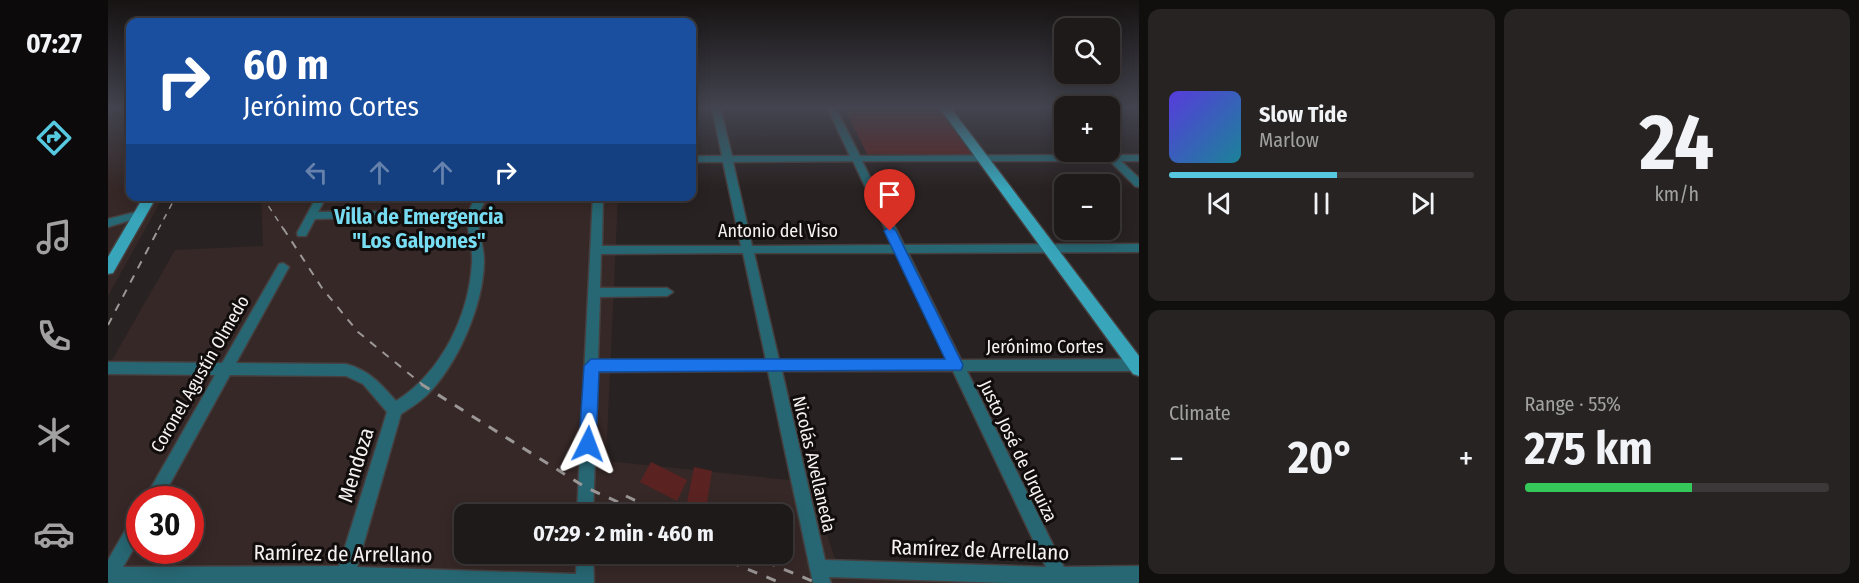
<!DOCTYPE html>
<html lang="en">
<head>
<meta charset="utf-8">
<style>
  :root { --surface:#1f1a1a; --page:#272323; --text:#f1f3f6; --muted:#a1a1a2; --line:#3c3839; --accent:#56c9e1 }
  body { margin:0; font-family:"Fira Sans Condensed",sans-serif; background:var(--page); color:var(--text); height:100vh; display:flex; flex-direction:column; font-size:22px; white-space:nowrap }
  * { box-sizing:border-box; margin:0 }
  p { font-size:20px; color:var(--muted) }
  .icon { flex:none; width:33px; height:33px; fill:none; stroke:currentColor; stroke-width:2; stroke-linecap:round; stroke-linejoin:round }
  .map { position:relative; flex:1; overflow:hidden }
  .side { display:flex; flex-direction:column; gap:9px; padding:9px; background:#110e0e; width:720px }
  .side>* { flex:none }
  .guide { position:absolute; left:18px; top:18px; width:570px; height:183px; border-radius:12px; box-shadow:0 3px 15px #0003,0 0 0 2px var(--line); background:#1a4fa0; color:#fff; overflow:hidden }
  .fabs { position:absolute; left:946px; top:18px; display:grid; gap:12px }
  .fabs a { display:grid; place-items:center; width:66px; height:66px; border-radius:12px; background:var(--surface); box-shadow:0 3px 15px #0003,0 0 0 2px var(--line); font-size:30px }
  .speed { position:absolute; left:18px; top:486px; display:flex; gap:12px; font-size:30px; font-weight:700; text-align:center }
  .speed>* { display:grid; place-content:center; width:78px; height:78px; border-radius:50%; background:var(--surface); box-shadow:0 3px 15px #0003,0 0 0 2px var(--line); line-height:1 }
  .speed .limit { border:9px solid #d22; background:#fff; color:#111 }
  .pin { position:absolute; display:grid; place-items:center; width:51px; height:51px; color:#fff; margin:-62px -26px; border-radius:50% 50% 50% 0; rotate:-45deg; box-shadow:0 0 6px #0007 }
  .pin .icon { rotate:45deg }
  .me { position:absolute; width:66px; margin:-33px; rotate:3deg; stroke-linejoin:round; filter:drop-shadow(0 0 4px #0008) }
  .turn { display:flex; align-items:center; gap:21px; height:126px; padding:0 18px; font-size:27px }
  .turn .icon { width:78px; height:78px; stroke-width:2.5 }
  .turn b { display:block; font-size:42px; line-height:51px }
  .lanes { display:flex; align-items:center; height:57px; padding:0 18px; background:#0003; justify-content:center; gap:30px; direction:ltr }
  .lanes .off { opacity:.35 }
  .big { font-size:45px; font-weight:700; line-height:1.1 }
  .side .tile { flex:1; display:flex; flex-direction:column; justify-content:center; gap:9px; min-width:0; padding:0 21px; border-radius:12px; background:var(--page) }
  .side .dial { align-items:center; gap:0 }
  .dial b { font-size:78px; line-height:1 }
  .song { display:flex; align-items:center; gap:18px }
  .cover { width:72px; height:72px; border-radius:9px; background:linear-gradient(135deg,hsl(250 70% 55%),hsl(190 70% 35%)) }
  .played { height:6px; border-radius:3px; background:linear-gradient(90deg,var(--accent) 55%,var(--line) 55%) }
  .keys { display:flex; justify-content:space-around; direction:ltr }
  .heat { display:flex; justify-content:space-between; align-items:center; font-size:33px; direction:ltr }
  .charge { height:9px; border-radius:4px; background:linear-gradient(90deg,#34c759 55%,var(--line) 0) }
  .side .tiles { flex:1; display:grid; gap:9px; grid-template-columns:repeat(2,1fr) }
  .trip { position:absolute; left:346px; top:504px; width:339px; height:60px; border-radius:12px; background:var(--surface); box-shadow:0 3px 15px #0003,0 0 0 2px var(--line); font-weight:700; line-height:60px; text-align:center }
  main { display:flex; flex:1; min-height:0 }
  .tabs { display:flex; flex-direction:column; width:108px; justify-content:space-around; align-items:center; background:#0c0a0a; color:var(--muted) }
  .tabs .icon { width:42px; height:42px }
  .tabs .selected { color:var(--accent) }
  .tabs b { font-size:27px; color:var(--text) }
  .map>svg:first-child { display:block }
</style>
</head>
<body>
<main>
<nav class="tabs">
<b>07:27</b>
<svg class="icon selected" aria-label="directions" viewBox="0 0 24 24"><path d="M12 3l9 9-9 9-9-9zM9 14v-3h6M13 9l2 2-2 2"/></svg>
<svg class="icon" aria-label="music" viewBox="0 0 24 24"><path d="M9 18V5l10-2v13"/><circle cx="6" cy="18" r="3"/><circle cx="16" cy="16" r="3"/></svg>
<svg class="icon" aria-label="phone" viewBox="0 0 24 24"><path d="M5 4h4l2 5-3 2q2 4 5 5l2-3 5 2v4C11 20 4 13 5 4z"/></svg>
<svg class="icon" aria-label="climate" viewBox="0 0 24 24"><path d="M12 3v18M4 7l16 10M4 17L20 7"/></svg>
<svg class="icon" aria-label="car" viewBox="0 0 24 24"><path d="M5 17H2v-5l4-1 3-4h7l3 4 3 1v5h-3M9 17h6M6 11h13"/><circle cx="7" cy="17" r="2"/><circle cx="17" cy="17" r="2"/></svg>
</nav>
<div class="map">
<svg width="1031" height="583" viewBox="0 0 1031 583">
  <rect width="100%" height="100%" fill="#292222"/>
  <g fill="#362827" fill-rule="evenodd">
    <path d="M0 107H22V196L55 197 0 296Z"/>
    <path d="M153 196 510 197 498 461 701 482 734 579 905 583H0V367L67 250 155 246ZM32 500H82V550H32ZM357 514H675V554H357Z"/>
  </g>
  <g fill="#5a2321">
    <path d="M736 107H830L863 154H759Z"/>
    <path d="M543 462 579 480 569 501 532 482Z"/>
    <path d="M586 467 604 471 598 508 579 503Z"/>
  </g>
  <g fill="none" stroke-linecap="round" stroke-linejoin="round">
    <g stroke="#463f3f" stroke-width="3">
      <g id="minor">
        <path d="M604 107H612L624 156H742L719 107H727L752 156 998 155 1002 153 1007 155H1031V161H1013L1031 178V187L1027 186 1002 161H754L796 245 1031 244V252L800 253 853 360 1031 359V371H859L956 567 1031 566V583H899L721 577 723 583H705L660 371 490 372 485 514H469L485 196H495L494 246H633L615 162H584V156H614ZM745 161 785 245 644 246 625 162ZM635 253 658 360H490L492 297 559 296 565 292 559 288H492L493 254ZM646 253H788L839 360H671ZM674 371H845L938 567 717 560Z"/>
        <path d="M950 107H957V114L954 113Z"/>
        <path d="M209 196H219L210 212 285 211 290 214 285 217 207 219 198 236H190L189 233Z"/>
        <path d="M370 196H381C360 223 376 233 376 262 375 306 350 364 319 395 312 402 302 408 293 414L249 567 468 574 469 554H485L486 583H0V560L26 515 32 513V538L15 567 231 566 279 412 255 384 238 376 122 375 53 500H36L107 375 0 374V362L114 363 171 264 175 263 181 267 128 363 238 364C261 370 273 384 288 401 333 373 361 316 364 263 366 239 350 217 370 196Z"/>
        <path d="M32 211 36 212 37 214 36 216 0 227V219Z"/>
      </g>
    </g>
    <g stroke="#463f3f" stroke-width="3">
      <g id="major">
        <path d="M831 107H842L1031 356V376L1025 374Z"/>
        <path d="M36 196H49L5 273 0 274V257Z"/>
      </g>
    </g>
    <use href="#minor" fill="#276773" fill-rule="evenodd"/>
    <use href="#major" fill="#38a5ba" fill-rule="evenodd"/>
    <g stroke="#9c9797" stroke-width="1.5" stroke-dasharray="6 6" stroke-linecap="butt">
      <path d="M154 196 176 230"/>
      <path d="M50 230 68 196"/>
    </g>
    <g stroke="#9c9797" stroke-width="2" stroke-dasharray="8 8" stroke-linecap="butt">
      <path d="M175 228 214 288 250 332 315 385"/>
      <path d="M0 325 51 228"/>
    </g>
    <g stroke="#9c9797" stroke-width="3" stroke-dasharray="10 10" stroke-linecap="butt">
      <path d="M313 384 477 487 536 514"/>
      <path d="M518 496 556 514"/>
      <path d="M603 554 673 583"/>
      <path d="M639 554 709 583"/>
    </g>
  </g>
  <linearGradient id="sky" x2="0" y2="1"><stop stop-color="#171313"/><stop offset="0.57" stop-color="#43444f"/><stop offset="1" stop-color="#43444f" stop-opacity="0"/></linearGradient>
  <rect width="1031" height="189" fill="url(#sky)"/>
  <path fill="#1a73e8" stroke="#114b97" stroke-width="1.5" d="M782 226 788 231 855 365 853 370 491 372 488 444 486 449 480 451 474 449 471 444 476 366 483 359H837L776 231Z"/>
  <g text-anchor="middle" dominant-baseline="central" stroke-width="6" stroke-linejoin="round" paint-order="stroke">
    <g font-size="18" fill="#f7f2f2" stroke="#100d0c">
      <text x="670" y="231">Antonio del Viso</text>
      <text x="937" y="347">Jerónimo Cortes</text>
      <text transform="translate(92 374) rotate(-60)">Coronel Agustín Olmedo</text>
      <text transform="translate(910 451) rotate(64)">Justo José de Urquiza</text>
      <text transform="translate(706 464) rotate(77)">Nicolás Avellaneda</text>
    </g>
    <g font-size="21" font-weight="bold" fill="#78def4" stroke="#100d0c">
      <text x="311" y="217">Villa de Emergencia<tspan x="311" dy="24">"Los Galpones"</tspan></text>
    </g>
    <g font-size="21" fill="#f7f2f2" stroke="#100d0c">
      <text transform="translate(248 465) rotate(-73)">Mendoza</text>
      <text transform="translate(872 550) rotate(2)">Ramírez de Arrellano</text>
      <text transform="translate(235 554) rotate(1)">Ramírez de Arrellano</text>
    </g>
  </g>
</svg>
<div class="fabs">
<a><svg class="icon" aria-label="search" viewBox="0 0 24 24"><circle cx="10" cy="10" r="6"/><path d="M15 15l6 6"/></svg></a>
<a>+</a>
<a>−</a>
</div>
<div class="speed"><div class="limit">30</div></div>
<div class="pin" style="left:782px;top:231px;background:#d93025"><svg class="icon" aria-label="arrive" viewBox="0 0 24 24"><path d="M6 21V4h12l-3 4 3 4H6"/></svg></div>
<svg class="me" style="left:480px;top:444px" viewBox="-20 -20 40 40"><path d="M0-17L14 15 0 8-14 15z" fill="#1a73e8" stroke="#fff" stroke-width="4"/></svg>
<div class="trip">07:29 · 2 min · 460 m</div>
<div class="guide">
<div class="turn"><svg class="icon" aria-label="right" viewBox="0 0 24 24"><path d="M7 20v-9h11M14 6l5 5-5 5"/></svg><div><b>60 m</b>Jerónimo Cortes</div></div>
<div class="lanes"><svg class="icon off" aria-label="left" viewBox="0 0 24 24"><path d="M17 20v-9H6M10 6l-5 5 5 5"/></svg><svg class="icon off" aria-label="ahead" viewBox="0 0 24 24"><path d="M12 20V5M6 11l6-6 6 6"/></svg><svg class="icon off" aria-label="ahead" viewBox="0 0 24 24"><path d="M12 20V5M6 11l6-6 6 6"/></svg><svg class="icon" aria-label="right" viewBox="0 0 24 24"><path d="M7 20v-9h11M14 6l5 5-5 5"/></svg></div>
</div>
</div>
<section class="side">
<div class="tiles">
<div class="tile">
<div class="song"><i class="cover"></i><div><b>Slow Tide</b><p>Marlow</p></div></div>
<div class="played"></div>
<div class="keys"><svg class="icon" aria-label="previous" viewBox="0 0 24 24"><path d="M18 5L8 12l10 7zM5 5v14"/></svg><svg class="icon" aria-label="pause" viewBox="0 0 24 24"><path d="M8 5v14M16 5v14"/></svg><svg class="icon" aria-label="next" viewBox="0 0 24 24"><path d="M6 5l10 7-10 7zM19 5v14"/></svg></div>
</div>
<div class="tile dial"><b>24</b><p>km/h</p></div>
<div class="tile"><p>Climate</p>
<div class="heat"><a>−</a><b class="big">20°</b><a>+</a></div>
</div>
<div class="tile"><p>Range · 55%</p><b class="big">275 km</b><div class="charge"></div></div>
</div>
</section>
</main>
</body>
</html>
